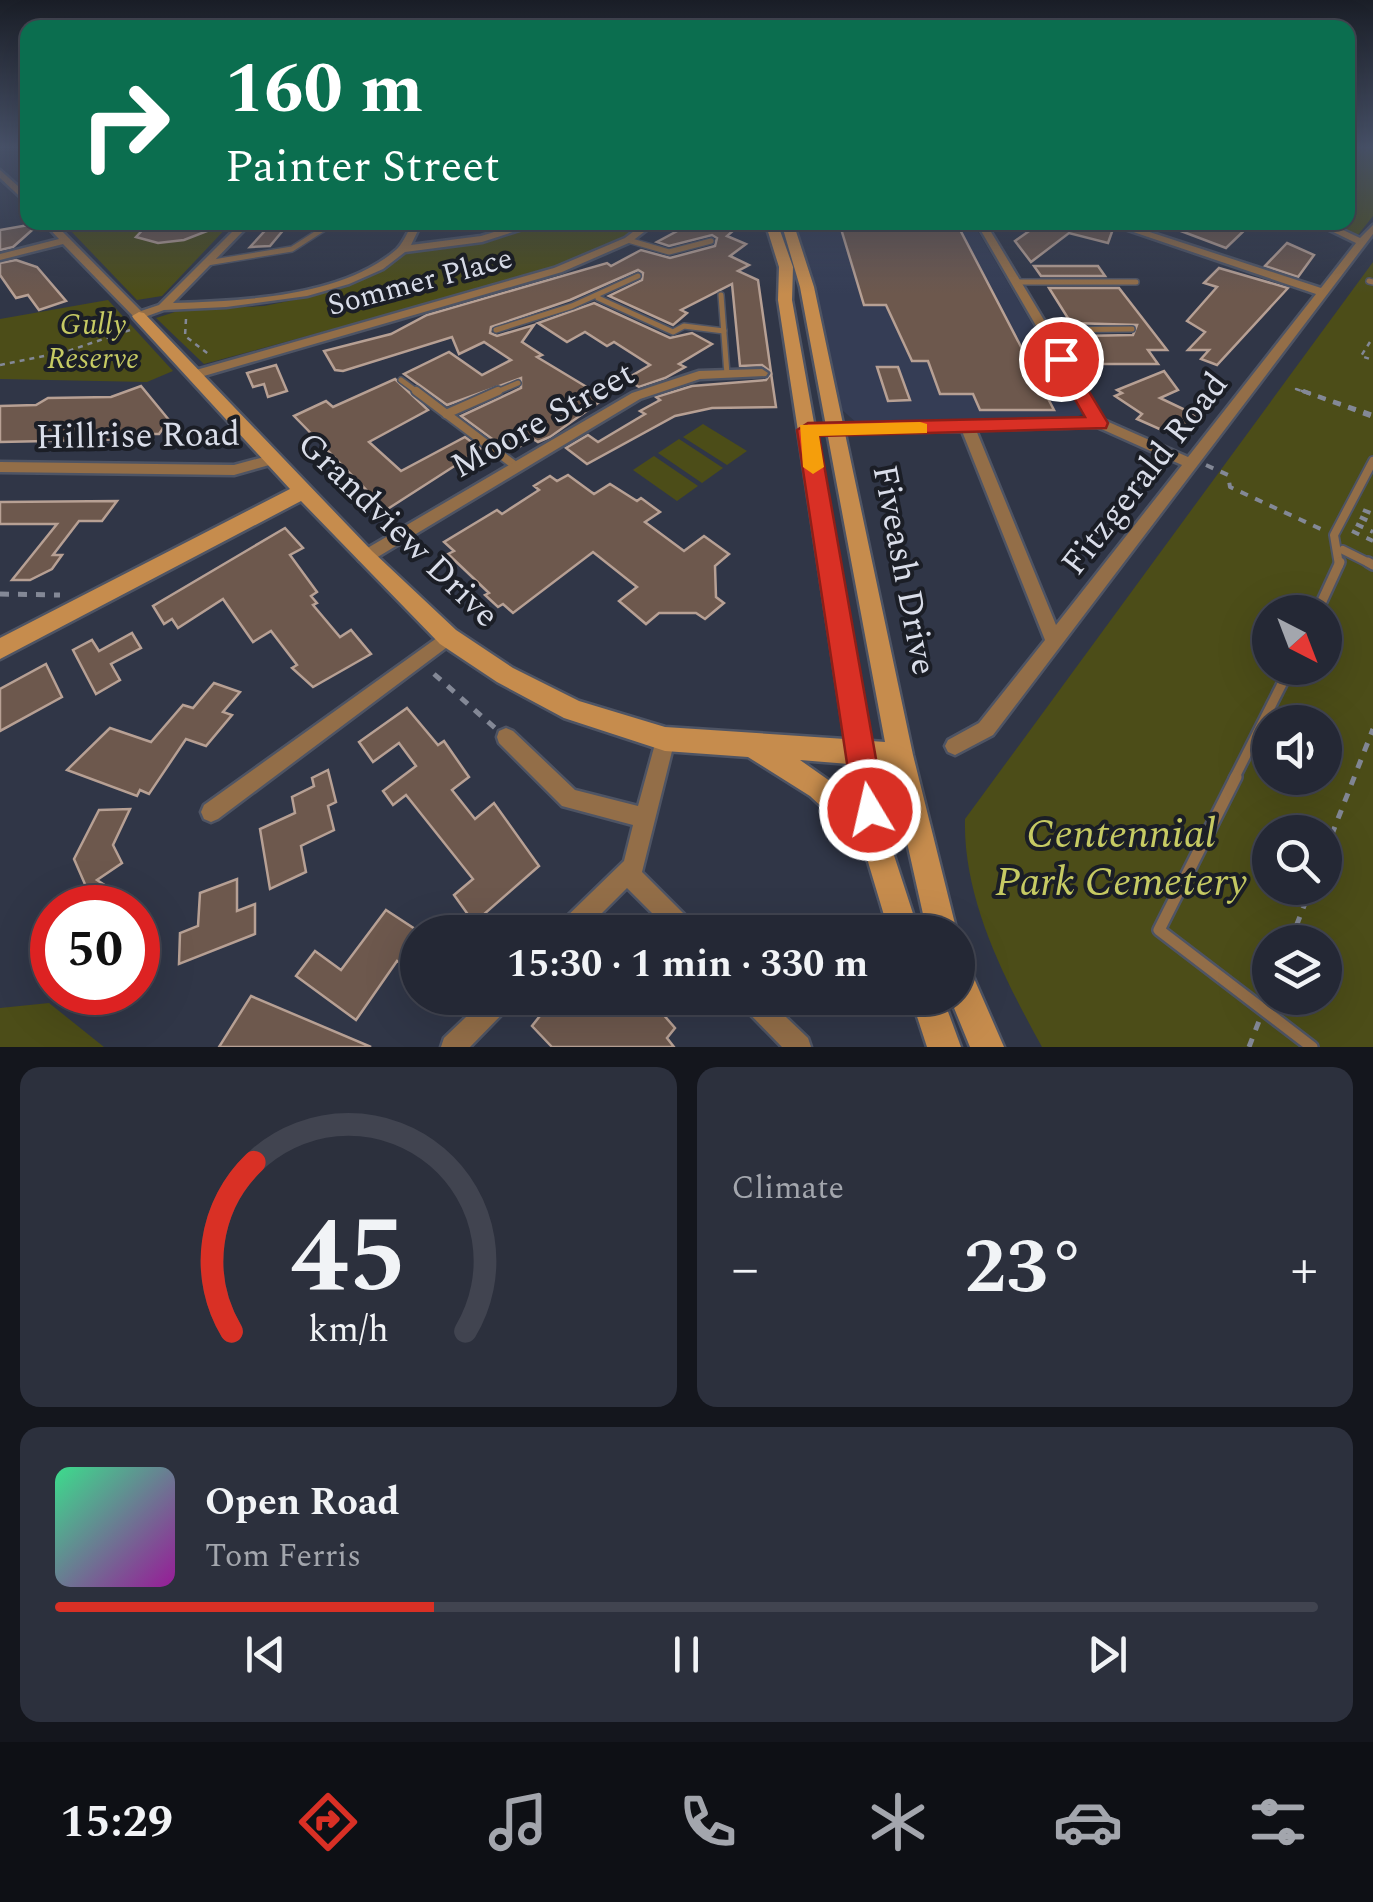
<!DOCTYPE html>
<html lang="en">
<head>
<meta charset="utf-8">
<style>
  :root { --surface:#242835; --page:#2c303d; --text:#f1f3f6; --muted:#a3a6ad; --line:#414450; --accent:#d93025 }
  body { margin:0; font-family:Spectral,serif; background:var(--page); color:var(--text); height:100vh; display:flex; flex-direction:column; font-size:38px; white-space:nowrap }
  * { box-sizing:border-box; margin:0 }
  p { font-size:32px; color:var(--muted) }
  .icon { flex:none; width:55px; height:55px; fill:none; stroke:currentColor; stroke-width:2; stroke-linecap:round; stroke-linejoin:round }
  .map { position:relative; height:1047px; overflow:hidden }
  .drawer { display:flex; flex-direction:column; gap:20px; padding:20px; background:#14161d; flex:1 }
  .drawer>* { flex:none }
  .guide { position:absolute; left:20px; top:20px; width:1335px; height:210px; border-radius:20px; box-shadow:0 10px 40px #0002,0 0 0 2px var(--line); background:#0b6e4f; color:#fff; overflow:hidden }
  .needle { width:65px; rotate:138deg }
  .fabs { position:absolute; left:1252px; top:595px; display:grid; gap:20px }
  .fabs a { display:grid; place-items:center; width:90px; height:90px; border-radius:50%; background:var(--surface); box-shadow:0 10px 40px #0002,0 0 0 2px var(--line); font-size:50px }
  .speed { position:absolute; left:30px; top:885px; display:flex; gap:20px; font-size:50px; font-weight:700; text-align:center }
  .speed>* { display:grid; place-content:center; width:130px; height:130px; border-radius:50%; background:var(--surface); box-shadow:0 10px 40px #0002,0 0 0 2px var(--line); line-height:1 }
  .speed .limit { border:15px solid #d22; background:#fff; color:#111 }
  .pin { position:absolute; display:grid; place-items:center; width:85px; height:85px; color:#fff; margin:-42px; border:5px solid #fff; border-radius:50%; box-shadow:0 2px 10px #0007 }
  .me { position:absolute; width:110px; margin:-55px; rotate:351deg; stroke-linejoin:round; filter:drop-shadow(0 0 8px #0008) }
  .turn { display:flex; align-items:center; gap:35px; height:210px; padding:0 40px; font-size:45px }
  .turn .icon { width:130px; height:130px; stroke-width:2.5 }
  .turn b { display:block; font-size:70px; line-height:85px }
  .big { font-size:75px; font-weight:700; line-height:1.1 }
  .drawer .widget { flex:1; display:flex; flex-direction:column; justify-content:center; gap:15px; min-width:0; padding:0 35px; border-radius:20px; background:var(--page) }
  .drawer .dial { align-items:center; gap:0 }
  .dial svg { height:260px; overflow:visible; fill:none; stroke:var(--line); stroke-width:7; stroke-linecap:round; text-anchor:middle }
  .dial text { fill:var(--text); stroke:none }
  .song { display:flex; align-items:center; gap:30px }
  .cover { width:120px; height:120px; border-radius:15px; background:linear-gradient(135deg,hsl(150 70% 55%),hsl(300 70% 35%)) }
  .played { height:10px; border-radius:5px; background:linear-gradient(90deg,var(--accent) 30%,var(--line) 30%) }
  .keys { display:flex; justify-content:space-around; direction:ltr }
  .heat { display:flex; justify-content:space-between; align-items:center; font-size:55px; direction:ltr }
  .drawer .tiles { flex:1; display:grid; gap:20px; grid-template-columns:1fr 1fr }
  .widget:last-child { grid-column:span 2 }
  .trip { position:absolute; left:400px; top:915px; width:575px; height:100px; border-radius:50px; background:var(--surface); box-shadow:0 10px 40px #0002,0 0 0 2px var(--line); font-weight:700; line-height:100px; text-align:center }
  .tabs { display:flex; height:160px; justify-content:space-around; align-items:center; background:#0e1015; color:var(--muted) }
  .tabs .icon { width:70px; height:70px }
  .tabs .current { color:var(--accent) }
  .tabs b { font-size:45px; color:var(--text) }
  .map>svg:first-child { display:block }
</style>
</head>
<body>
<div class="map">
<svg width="1373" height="1047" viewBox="0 0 1373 1047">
  <rect width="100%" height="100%" fill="#303647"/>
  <path fill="#353d55" d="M795 223H973L1084 413 1068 422 858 424 841 409Z"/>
  <g fill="#4c4d18" fill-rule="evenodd">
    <path d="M1348 148H1373V216L1358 235 1322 223 1348 222Z"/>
    <path d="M78 222 231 223 162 296 137 300 69 229Z"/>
    <path d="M549 223H639L635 231 567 263 521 278 204 364 156 318 181 310 264 306 308 297 403 254 487 242Z"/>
    <path d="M1373 262V1047H1042C1004 978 963 899 965 819ZM1270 612H1325V668H1270ZM1270 722H1325V778H1270ZM1270 832H1325V888H1270ZM1270 942H1325V998H1270Z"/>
    <path d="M108 300 173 371 147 382 0 379V319Z"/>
    <path d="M703 424 747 451 727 465 683 437Z"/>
    <path d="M679 439 723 468 702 483 658 453Z"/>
    <path d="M654 456 698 486 677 501 633 470Z"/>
    <path d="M49 1003 104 1047H0V1008Z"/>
  </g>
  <g fill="#6d584d" stroke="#b7a094" stroke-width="2.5">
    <path d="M150 222H228V223L184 240 158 243 136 237Z"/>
    <path d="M273 222H290L270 246 250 247Z"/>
    <path d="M694 222H743L727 236 746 244 730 256 749 265 738 271 758 280 771 372 762 365 740 366 732 284 681 310 687 313 673 325 609 296 642 280 643 273 638 270 570 300 491 327 490 333 497 336 534 325 522 342 542 355 537 357 605 398 550 437 538 442 533 439 510 452 461 416 521 388V378L447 405 404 374 449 352 482 375 511 360 484 342 459 354 452 337 343 371 335 370 324 351 391 334 427 315 607 263 611 266 641 250 670 258 715 246 717 238 712 235 669 246 657 242Z"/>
    <path d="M839 222H956L1054 410H980L973 394H940L928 361H912L886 305H864Z"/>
    <path d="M1042 222H1100L1113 229 1108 243 1069 233 1031 262 1015 241Z"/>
    <path d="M1157 222H1253L1226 248Z"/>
    <path d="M40 223 13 247 0 250V230Z"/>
    <path d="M1287 243 1314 255 1298 277 1265 266Z"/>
    <path d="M16 260 37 267 66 301 39 310 28 295 16 298 0 275V263Z"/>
    <path d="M1034 266H1098L1105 276H1041Z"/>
    <path d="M1219 268 1288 288 1217 365 1201 359 1209 350H1188L1205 332 1187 321 1217 287 1204 283Z"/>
    <path d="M1049 288H1119L1167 350H1148L1158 364H1098L1079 336 1133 335 1137 325 1071 323Z"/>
    <path d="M594 303 670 338 692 333 712 344 679 364 685 367 665 378 639 387 626 379 650 365 614 342 607 346 585 332 567 342 538 323Z"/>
    <path d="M276 365 287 391 268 397 264 384 253 387 247 373Z"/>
    <path d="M877 367H898L910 400 888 401Z"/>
    <path d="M1164 371 1178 390 1160 398 1200 417 1182 439 1137 419 1142 414 1115 396 1122 393 1117 390Z"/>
    <path d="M771 373 776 407 712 408 675 416 587 464 566 448 588 435 598 442 645 414 640 411 660 400 656 397 692 386 766 380Z"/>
    <path d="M395 379 428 410 369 442 401 471 465 437 481 449 386 510 294 416 326 401 333 407Z"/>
    <path d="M141 386 169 420 159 434H147L143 439 0 442V406L36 405 48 398 111 397Z"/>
    <path d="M568 475 594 494 610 484 637 501 641 498 660 512 645 522 684 551 704 536 729 554 715 566 716 597 724 603 705 619 696 613H659L646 624 619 601 637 587 593 552 513 613 503 604 498 607 485 595 489 593 448 554 454 551 444 542 497 510 502 514 539 490 534 486 550 476 557 481Z"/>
    <path d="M117 501 102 521H79L53 555H62L52 569 30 580H12L57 524H0V502Z"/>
    <path d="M285 528 303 548 290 555 317 592 311 596 317 603 313 605 340 637 351 630 371 654 313 687 292 668 297 665 271 631 253 642 223 599 178 628 172 619 164 624 153 606Z"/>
    <path d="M132 633 141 648 111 664 120 680 96 694 73 650 92 640 99 651Z"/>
    <path d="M46 664 62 697 0 731V689Z"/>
    <path d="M214 683 240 692 223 712 232 715 206 746 186 739 149 794 140 790 137 796 67 770 110 728 151 742 183 705 193 708Z"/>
    <path d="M407 708 438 745 444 741 469 777 452 790 475 819 494 803 539 866 474 923 454 895 473 879 406 795 393 805 383 791 416 766 399 743 373 762 359 742Z"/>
    <path d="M328 770 336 802 328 806 334 830 301 846 306 872 270 889 260 829 295 813 292 797 314 786 312 778Z"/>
    <path d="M130 809 113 845 122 863 97 880 140 908H82L91 898 74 859 99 810Z"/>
    <path d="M237 879V911L255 904V934L179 964 180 933 198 926 200 893Z"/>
    <path d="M386 910 418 931V974L397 961 356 1020 296 976 315 951 341 970Z"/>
    <path d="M251 996 371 1047H219Z"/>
    <path d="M554 998H649L675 1028 667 1038 674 1047H552L532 1026Z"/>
  </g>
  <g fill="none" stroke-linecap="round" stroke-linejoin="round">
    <g stroke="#4e5464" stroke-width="8">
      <g id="lane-far3">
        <path d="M628 240 669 252 711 241"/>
        <path d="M207 263 292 249 334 222"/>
        <path d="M1369 281 1373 282"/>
        <path d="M1016 282H1136"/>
        <path d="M721 295 727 374"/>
        <path d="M598 298 673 332 684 326 724 331"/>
        <path d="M496 330 572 306 638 276"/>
        <path d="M1044 330 1132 329"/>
        <path d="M401 380 420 394"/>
        <path d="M492 394 518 383"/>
      </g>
    </g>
    <g stroke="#4e5464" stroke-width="12">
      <g id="lane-far2">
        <path d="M416 391 517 467"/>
        <path d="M446 414 498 391"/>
        <path d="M1343 550 1373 565"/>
        <path d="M1339 565 1334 535 1373 461"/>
      </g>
    </g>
    <g stroke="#4e5464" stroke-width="14">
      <g id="lane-far1">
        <path d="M1368 562 1373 565"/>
        <path d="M1317 612 1340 562"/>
        <path d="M1234 779 1290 668"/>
      </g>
    </g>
    <g stroke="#4e5464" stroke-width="16">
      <path id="lane" d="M1236 777 1159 930 1312 1047"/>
    </g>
    <g stroke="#4e5464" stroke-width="5">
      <g id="street">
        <path d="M0 170 28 195V204L0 178Z"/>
        <path d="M43 222H53L141 311 159 305 242 222H252L173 303C242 301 343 297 397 249 404 242 408 231 413 222H422L411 245 481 236 528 222H544L482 242 405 252 383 269 349 284 307 296 226 307 164 310 139 319 135 318 63 244 0 260V254L59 239Z"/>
        <path d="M646 222H657L631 242 562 272 197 378H189L187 375 189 372 554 268 625 238Z"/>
        <path d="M976 222H985L1104 420 1188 457 1316 294 1104 222H1119L1321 288 1356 243 1313 222H1326L1360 238 1373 225V234L993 735 955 755 948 752 945 746 948 740 979 723 1045 640 962 431 808 434 801 430 808 426 1090 419ZM1097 427 1182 465 1056 625 976 430Z"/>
        <path d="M762 369 768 373 766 376 700 379 640 399 371 561H359L357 557 359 553 632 393 699 371Z"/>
        <path d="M275 454 280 456 282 459 280 462 234 475 0 472V462L234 465Z"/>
        <path d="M448 630 454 632 457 637 454 642 218 819 211 822 204 819 201 812 204 805Z"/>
        <path d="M506 728 513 731 575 790 638 806 658 733 665 730 672 733 675 739 642 872 694 924 697 932H671L627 888 583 932H556L559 924 624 861 633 825 562 806 499 743 497 737 499 731Z"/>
        <path d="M486 998H514L510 1006 470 1047H441L444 1038Z"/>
        <path d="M738 998H766L808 1038 811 1047H782L742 1006Z"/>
      </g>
    </g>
    <g stroke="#4e5464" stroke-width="5">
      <g id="secondary">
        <path d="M765 222H777L793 267 792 300 871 741 885 742 800 287 781 222H793L814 287 913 755 957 932H927L890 766 875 765 888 837 919 932H889L863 845 810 796 748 757 665 751 564 718 497 682 440 644 301 501 0 659V638L290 489 134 319 132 316 139 312 144 313 372 551 456 630 513 668 579 701 665 727 845 739 778 300 779 267ZM800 760 849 764 854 798Z"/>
        <path d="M958 962 969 967 1004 1047H970L950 998H958Z"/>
        <path d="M911 998H943L961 1047H927Z"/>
      </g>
    </g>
    <g stroke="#838896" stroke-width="2.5" stroke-dasharray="5 5" stroke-linecap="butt">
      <path d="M186 319 185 336 211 356"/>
      <path d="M1370 342 1361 356 1373 360"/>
      <path d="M0 365 68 351 130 330"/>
      <path d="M1310 394 1296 389 1311 394"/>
    </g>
    <g stroke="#838896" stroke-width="4" stroke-dasharray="8 8" stroke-linecap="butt">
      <path d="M1303 391 1373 417"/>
      <path d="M1303 391 1373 415"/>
      <path d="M1206 465 1228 475 1230 487 1325 531"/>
      <path d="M1363 510 1373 514"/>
      <path d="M1360 517 1373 523"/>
      <path d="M1356 524 1373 532"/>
      <path d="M1352 531 1373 541"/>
    </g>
    <g stroke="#838896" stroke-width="5" stroke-dasharray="9 9" stroke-linecap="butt">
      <path d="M0 594 60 595"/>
      <path d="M434 674 495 728"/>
      <path d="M1325 852 1373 729"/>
      <path d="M1290 942 1311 888"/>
      <path d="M1249 1047 1259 1021"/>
    </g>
    <use href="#lane-far3" stroke="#936e48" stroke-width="5"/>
    <use href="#lane-far2" stroke="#936e48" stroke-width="8"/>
    <use href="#lane-far1" stroke="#936e48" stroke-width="9"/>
    <use href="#lane" stroke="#936e48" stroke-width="11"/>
    <use href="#street" fill="#936e48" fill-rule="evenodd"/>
    <use href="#secondary" fill="#c68c4d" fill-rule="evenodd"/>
  </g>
  <linearGradient id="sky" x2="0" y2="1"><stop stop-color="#1a1e27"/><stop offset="0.5" stop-color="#485269"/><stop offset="1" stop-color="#485269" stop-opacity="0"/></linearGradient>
  <rect width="1373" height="294" fill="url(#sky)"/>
  <path fill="#d93025" stroke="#8d1f18" stroke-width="2.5" d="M1054 355H1067L1108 423 1106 428 819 436 885 810 881 820 870 825 859 820 854 810 797 430 808 423 1085 417 1052 359Z"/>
  <path fill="#f59e0b" d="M920 422 927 424V433L819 436 824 467 813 474 803 467 800 425Z"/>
  <g text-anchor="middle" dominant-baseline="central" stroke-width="8" stroke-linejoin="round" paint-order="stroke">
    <g font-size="30" fill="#d9dde9" stroke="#1b1e26">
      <text transform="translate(420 282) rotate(-15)">Sommer Place</text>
    </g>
    <g font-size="30" font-style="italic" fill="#c6ca63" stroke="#1b1e26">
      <text x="93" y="325">Gully<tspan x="93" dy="34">Reserve</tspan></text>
    </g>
    <g font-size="35" fill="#d9dde9" stroke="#1b1e26">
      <text transform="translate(543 420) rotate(-29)">Moore Street</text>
      <text transform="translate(138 436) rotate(-1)">Hillrise Road</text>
      <text transform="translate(1145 474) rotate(-52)">Fitzgerald Road</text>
      <text transform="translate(398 530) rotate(44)">Grandview Drive</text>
      <text transform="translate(904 570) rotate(79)">Fiveash Drive</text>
    </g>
    <g font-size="42" font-style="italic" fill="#c6ca63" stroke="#1b1e26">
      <text x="1121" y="834">Centennial<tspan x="1121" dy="48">Park Cemetery</tspan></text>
    </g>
  </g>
</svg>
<div class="fabs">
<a><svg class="needle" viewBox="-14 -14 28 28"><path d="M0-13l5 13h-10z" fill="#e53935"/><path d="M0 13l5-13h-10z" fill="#a3a6ad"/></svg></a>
<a><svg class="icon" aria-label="sound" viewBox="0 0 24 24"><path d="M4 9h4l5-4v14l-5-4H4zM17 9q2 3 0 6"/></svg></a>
<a><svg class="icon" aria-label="search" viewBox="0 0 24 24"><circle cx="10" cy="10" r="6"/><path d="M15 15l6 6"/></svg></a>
<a><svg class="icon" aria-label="layers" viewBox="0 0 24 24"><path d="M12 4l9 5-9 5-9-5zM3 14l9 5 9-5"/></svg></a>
</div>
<div class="speed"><div class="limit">50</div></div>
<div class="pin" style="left:1061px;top:359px;background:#d93025"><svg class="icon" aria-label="arrive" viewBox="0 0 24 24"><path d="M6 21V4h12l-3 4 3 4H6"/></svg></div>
<svg class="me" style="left:870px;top:810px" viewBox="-20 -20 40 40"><circle r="17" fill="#d93025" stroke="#fff" stroke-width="3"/><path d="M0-11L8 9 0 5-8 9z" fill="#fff"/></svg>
<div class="trip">15:30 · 1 min · 330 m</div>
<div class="guide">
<div class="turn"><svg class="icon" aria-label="right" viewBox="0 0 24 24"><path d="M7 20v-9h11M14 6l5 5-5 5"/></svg><div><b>160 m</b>Painter Street</div></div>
</div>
</div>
<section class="drawer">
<div class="tiles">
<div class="widget dial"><svg viewBox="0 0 100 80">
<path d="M14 69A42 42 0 1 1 86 69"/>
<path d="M14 69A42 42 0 0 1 21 17" stroke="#d93025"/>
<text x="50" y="56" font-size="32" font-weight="700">45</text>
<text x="50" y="72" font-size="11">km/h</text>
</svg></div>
<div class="widget"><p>Climate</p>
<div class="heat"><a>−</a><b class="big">23°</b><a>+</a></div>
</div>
<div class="widget">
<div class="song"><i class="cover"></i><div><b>Open Road</b><p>Tom Ferris</p></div></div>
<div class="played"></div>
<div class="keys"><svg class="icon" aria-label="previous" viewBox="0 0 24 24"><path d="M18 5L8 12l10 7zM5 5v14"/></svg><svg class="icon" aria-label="pause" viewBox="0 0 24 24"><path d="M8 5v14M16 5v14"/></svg><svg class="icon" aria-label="next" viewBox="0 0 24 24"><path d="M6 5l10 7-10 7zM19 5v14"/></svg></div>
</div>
</div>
</section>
<nav class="tabs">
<b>15:29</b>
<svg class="icon current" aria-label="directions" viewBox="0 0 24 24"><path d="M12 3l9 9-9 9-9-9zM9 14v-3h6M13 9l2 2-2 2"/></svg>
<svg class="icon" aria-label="music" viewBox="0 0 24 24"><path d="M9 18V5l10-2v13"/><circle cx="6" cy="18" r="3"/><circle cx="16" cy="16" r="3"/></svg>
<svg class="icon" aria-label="phone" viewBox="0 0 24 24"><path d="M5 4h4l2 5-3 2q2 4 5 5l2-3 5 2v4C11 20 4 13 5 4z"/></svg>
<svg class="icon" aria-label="climate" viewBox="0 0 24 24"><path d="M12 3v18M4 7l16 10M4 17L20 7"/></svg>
<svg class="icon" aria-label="car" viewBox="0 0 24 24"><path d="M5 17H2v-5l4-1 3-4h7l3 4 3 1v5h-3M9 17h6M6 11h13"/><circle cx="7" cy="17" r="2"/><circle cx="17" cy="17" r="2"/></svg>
<svg class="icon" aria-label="filters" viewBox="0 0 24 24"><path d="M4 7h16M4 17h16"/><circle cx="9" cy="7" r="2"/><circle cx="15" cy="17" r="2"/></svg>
</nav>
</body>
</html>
